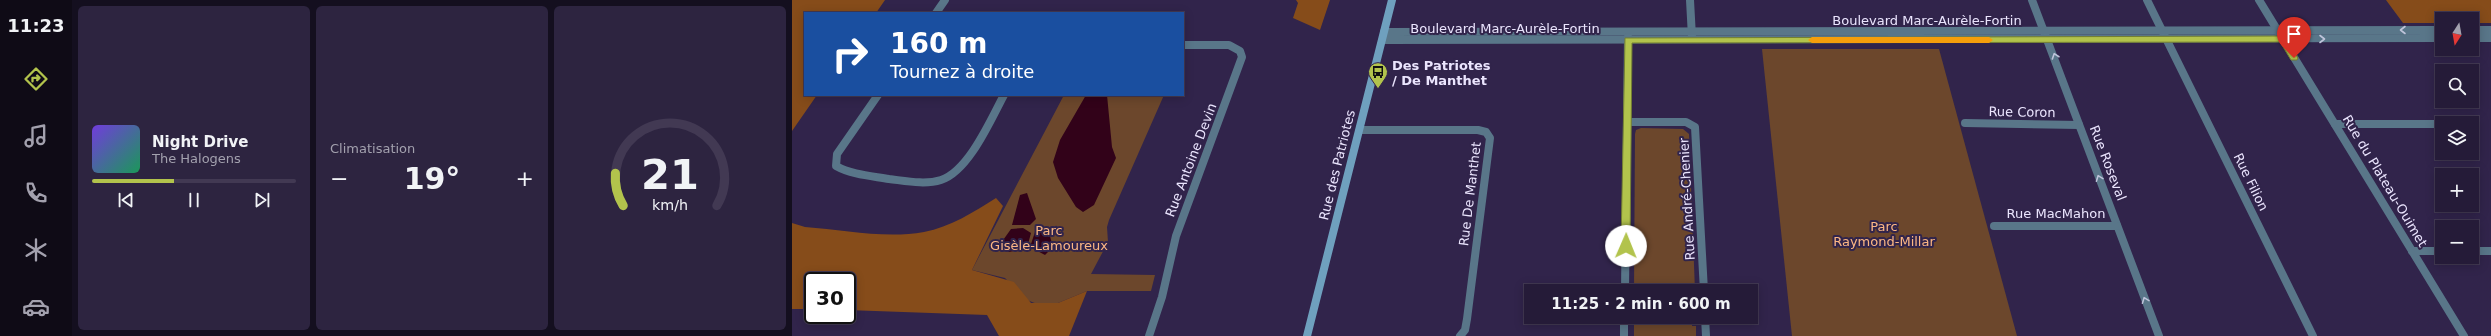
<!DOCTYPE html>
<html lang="fr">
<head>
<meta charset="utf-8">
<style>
  :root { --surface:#251b38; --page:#2d2440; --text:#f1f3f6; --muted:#a3a1ae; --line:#423953; --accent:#b2c34c }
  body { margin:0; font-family:"DejaVu Sans",sans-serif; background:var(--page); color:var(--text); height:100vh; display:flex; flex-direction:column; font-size:15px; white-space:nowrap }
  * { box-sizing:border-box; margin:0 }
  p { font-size:13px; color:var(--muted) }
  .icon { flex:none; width:22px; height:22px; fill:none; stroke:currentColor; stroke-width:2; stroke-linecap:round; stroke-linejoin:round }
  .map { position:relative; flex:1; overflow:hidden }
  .panel { display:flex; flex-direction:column; gap:6px; padding:6px; background:#140f1f; width:720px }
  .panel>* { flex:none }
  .guide { position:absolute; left:12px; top:12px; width:380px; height:84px; border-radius:0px; box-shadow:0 2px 10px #0003,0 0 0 1px var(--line); background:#1a4fa0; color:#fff; overflow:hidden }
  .needle { width:26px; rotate:191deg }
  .controls { position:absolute; left:1643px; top:12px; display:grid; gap:8px }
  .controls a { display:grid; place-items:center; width:44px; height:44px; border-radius:0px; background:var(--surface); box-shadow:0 2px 10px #0003,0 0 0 1px var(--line); font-size:20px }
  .speed { position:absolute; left:12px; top:272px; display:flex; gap:8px; font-size:20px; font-weight:700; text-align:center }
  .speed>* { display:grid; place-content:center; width:52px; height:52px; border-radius:50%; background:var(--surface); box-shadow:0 2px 10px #0003,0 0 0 1px var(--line); line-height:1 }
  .speed .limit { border:2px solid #111; border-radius:6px; background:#fff; color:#111 }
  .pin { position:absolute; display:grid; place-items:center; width:34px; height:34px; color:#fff; margin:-41px -17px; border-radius:50% 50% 50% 0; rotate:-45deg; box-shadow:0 0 4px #0007 }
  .pin .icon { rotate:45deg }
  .me { position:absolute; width:44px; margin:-22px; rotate:1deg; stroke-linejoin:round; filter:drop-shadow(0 0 3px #0008) }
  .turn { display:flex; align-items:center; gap:14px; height:84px; padding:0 20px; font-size:18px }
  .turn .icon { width:52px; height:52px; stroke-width:2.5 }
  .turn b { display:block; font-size:28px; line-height:34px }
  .big { font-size:30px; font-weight:700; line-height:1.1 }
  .panel .tile { flex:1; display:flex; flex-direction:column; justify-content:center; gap:6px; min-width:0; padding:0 14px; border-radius:6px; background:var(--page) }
  .panel .dial { align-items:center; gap:0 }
  .dial svg { height:104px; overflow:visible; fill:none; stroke:var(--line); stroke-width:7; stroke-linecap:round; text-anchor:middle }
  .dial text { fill:var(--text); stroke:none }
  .song { display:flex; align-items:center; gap:12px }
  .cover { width:48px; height:48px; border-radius:6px; background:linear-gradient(135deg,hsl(260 70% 55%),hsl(150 70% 35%)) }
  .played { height:4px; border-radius:2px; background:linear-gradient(90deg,var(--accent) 40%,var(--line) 40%) }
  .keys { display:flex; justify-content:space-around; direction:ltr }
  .heat { display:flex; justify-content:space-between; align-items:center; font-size:22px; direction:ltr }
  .panel .tiles { flex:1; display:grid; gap:6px; grid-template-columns:repeat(3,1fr) }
  .trip { position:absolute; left:732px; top:284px; width:234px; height:40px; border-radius:0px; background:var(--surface); box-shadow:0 2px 10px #0003,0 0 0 1px var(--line); font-weight:700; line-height:40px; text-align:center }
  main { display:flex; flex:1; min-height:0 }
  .tabs { display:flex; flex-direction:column; width:72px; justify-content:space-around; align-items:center; background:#0f0b16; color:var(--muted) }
  .tabs .icon { width:28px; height:28px }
  .tabs .selected { color:var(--accent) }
  .tabs b { font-size:18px; color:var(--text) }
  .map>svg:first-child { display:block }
</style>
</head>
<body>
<main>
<nav class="tabs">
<b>11:23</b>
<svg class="icon selected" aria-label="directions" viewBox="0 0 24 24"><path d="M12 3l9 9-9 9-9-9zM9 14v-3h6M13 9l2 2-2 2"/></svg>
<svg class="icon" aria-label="music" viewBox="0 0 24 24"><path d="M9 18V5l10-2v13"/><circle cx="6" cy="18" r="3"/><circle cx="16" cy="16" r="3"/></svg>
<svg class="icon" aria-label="phone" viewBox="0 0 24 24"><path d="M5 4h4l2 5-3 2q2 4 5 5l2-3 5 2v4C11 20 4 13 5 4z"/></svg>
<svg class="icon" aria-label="climate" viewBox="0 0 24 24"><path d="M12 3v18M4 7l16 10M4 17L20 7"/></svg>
<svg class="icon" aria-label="car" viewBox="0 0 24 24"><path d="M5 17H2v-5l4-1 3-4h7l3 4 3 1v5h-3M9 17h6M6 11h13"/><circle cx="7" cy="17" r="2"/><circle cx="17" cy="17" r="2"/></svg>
</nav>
<section class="panel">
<div class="tiles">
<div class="tile">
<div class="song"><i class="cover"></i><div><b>Night Drive</b><p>The Halogens</p></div></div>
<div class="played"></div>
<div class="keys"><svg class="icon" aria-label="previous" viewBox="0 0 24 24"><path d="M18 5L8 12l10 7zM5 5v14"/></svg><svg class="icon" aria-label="pause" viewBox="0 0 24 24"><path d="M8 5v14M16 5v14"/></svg><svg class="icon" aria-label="next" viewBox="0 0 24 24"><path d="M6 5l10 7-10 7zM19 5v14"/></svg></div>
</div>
<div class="tile"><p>Climatisation</p>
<div class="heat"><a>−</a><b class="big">19°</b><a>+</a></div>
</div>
<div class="tile dial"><svg viewBox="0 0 100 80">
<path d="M14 69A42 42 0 1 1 86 69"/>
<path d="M14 69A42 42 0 0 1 8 44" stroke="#b2c34c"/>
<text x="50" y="56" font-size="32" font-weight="700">21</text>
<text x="50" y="72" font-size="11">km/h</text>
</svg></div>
</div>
</section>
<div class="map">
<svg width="1699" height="336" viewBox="0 0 1699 336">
  <rect width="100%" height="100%" fill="#31244b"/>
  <g fill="#6c472c">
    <path d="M970 49H1147L1225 336H1000Z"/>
    <path d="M272 95H372L317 220 315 227 316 242 299 274 363 275 359 291H295L266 303 245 304 235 300 213 278 180 270Z"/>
    <path d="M849 128 891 129 897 134 903 291H842L843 134 844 130Z"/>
    <path d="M842 317H904V322H900V326H904V336H842Z"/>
  </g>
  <g fill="#864c1a">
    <path d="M0 0H93L84 13H13V95H25L0 131Z"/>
    <path d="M504 0H538L528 30 501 18 506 3Z"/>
    <path d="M1594 0H1699V23H1680V19H1650V23H1611Z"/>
    <path d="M204 198 211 206 180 270 222 282 239 303H266L295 291 277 336H207L195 315 55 310V281H21V309H0V223L13 227C52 230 94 239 132 232 158 227 182 212 204 198Z"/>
  </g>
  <g fill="#320219">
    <path d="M294 95H315L320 147 324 158 302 205 291 212 284 207 266 178 261 162 268 140Z"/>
    <path d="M235 193 244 219 238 225H220L228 195Z"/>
    <path d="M249 228 256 229 261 247 253 255 238 247 243 232Z"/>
    <path d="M219 229 231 228 239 233 235 248 217 252 210 248 209 243Z"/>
  </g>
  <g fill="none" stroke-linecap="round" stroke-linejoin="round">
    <g stroke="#597689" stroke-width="8">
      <path d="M898 0 900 37"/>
      <path d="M1240 0 1367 336"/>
      <path d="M1355 0 1521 336"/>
      <path d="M1467 0 1672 336"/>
      <path d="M144 13 153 0"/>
      <path d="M1680 30H1699"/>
      <path d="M592 32 1650 30"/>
      <path d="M1680 38H1699"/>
      <path d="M591 40 1650 38"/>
      <path d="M86 95 45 154 44 166C60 175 80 176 97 179 114 181 133 185 149 180 177 171 199 119 212 95"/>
      <path d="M835 122H894L903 127 912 291"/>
      <path d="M1173 123 1287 125"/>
      <path d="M1543 124H1650"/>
      <path d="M568 130H686L694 132 698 138 675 319 673 330 668 336"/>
      <path d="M1202 226H1325"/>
      <path d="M1620 251H1650"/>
      <path d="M1680 251H1699"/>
      <path d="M833 291 836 37"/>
      <path d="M832 317V336"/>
      <path d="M913 317 914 336"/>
      <path d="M357 336 370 297 384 236 450 57 448 51 437 45H391"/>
    </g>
    <path stroke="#6fa0be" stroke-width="8" d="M515 336 600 0"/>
  </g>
  <defs><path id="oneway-chevron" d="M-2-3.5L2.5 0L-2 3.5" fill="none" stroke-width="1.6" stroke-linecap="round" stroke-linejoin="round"/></defs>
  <g stroke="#bfc4db">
    <use href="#oneway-chevron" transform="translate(1611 30) rotate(180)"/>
    <use href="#oneway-chevron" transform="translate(1530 39)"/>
    <use href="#oneway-chevron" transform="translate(1263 56) rotate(-109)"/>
    <use href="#oneway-chevron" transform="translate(1307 178) rotate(-111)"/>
    <use href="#oneway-chevron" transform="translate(1353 300) rotate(-111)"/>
  </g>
  <path fill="#b2c34c" stroke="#747f31" d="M1491 36 1494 37 1506 58 1505 60H1499L1488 42 840 43 838 246 834 250 829 246 833 38Z"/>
  <path fill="#f59e0b" d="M1020 37H1197L1201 40 1197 43H1020L1016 40Z"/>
  <defs>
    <g id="bus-pin" transform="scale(1)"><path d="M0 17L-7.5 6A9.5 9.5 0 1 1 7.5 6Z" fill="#b2c34c" stroke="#31244b"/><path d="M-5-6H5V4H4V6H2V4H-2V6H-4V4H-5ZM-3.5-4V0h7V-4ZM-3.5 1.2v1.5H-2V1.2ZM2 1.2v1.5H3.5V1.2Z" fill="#111"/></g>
  </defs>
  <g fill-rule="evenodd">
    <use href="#bus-pin" x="586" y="72"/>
  </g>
  <g text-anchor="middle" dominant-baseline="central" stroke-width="4" stroke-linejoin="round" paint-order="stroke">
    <g font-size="13" fill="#ebe5fe" stroke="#31244b">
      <text x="1135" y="20">Boulevard Marc-Aurèle-Fortin</text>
      <text x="713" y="28">Boulevard Marc-Aurèle-Fortin</text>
      <text transform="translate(1230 112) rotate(1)">Rue Coron</text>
      <text transform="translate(399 160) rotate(-69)">Rue Antoine Devin</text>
      <text transform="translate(1316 163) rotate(69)">Rue Roseval</text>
      <text transform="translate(545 165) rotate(-76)">Rue des Patriotes</text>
      <text transform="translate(1593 181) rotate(59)">Rue du Plateau-Ouimet</text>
      <text transform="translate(1459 182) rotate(64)">Rue Filion</text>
      <text transform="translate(678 194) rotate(-83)">Rue De Manthet</text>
      <text transform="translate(895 199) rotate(-93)">Rue André-Chenier</text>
      <text x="1264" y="213">Rue MacMahon</text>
    </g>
    <g font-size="13" font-weight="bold" fill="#ebe5fe" stroke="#31244b" text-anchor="start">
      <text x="600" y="65">Des Patriotes<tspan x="600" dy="15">/ De Manthet</tspan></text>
    </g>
    <g font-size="13" fill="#fcb784" stroke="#31244b">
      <text x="1092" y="226">Parc<tspan x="1092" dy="15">Raymond-Millar</tspan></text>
      <text x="257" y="230">Parc<tspan x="257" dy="15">Gisèle-Lamoureux</tspan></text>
    </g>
  </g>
</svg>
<div class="controls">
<a><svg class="needle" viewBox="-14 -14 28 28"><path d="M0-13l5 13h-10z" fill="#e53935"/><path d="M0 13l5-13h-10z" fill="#a3a1ae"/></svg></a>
<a><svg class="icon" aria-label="search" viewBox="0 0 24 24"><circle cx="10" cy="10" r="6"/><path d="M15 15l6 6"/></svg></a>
<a><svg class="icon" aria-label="layers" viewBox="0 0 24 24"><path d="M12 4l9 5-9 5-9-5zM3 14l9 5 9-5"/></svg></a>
<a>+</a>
<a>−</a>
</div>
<div class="speed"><div class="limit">30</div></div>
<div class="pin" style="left:1502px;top:58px;background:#d93025"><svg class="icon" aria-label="arrive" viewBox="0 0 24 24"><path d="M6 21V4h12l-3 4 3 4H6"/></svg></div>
<svg class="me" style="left:834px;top:246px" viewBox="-20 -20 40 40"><circle r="19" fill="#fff"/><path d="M0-13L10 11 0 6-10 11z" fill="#b2c34c"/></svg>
<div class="trip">11:25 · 2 min · 600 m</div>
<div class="guide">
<div class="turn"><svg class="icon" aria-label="right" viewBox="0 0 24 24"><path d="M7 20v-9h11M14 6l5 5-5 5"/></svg><div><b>160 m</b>Tournez à droite</div></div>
</div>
</div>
</main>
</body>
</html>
